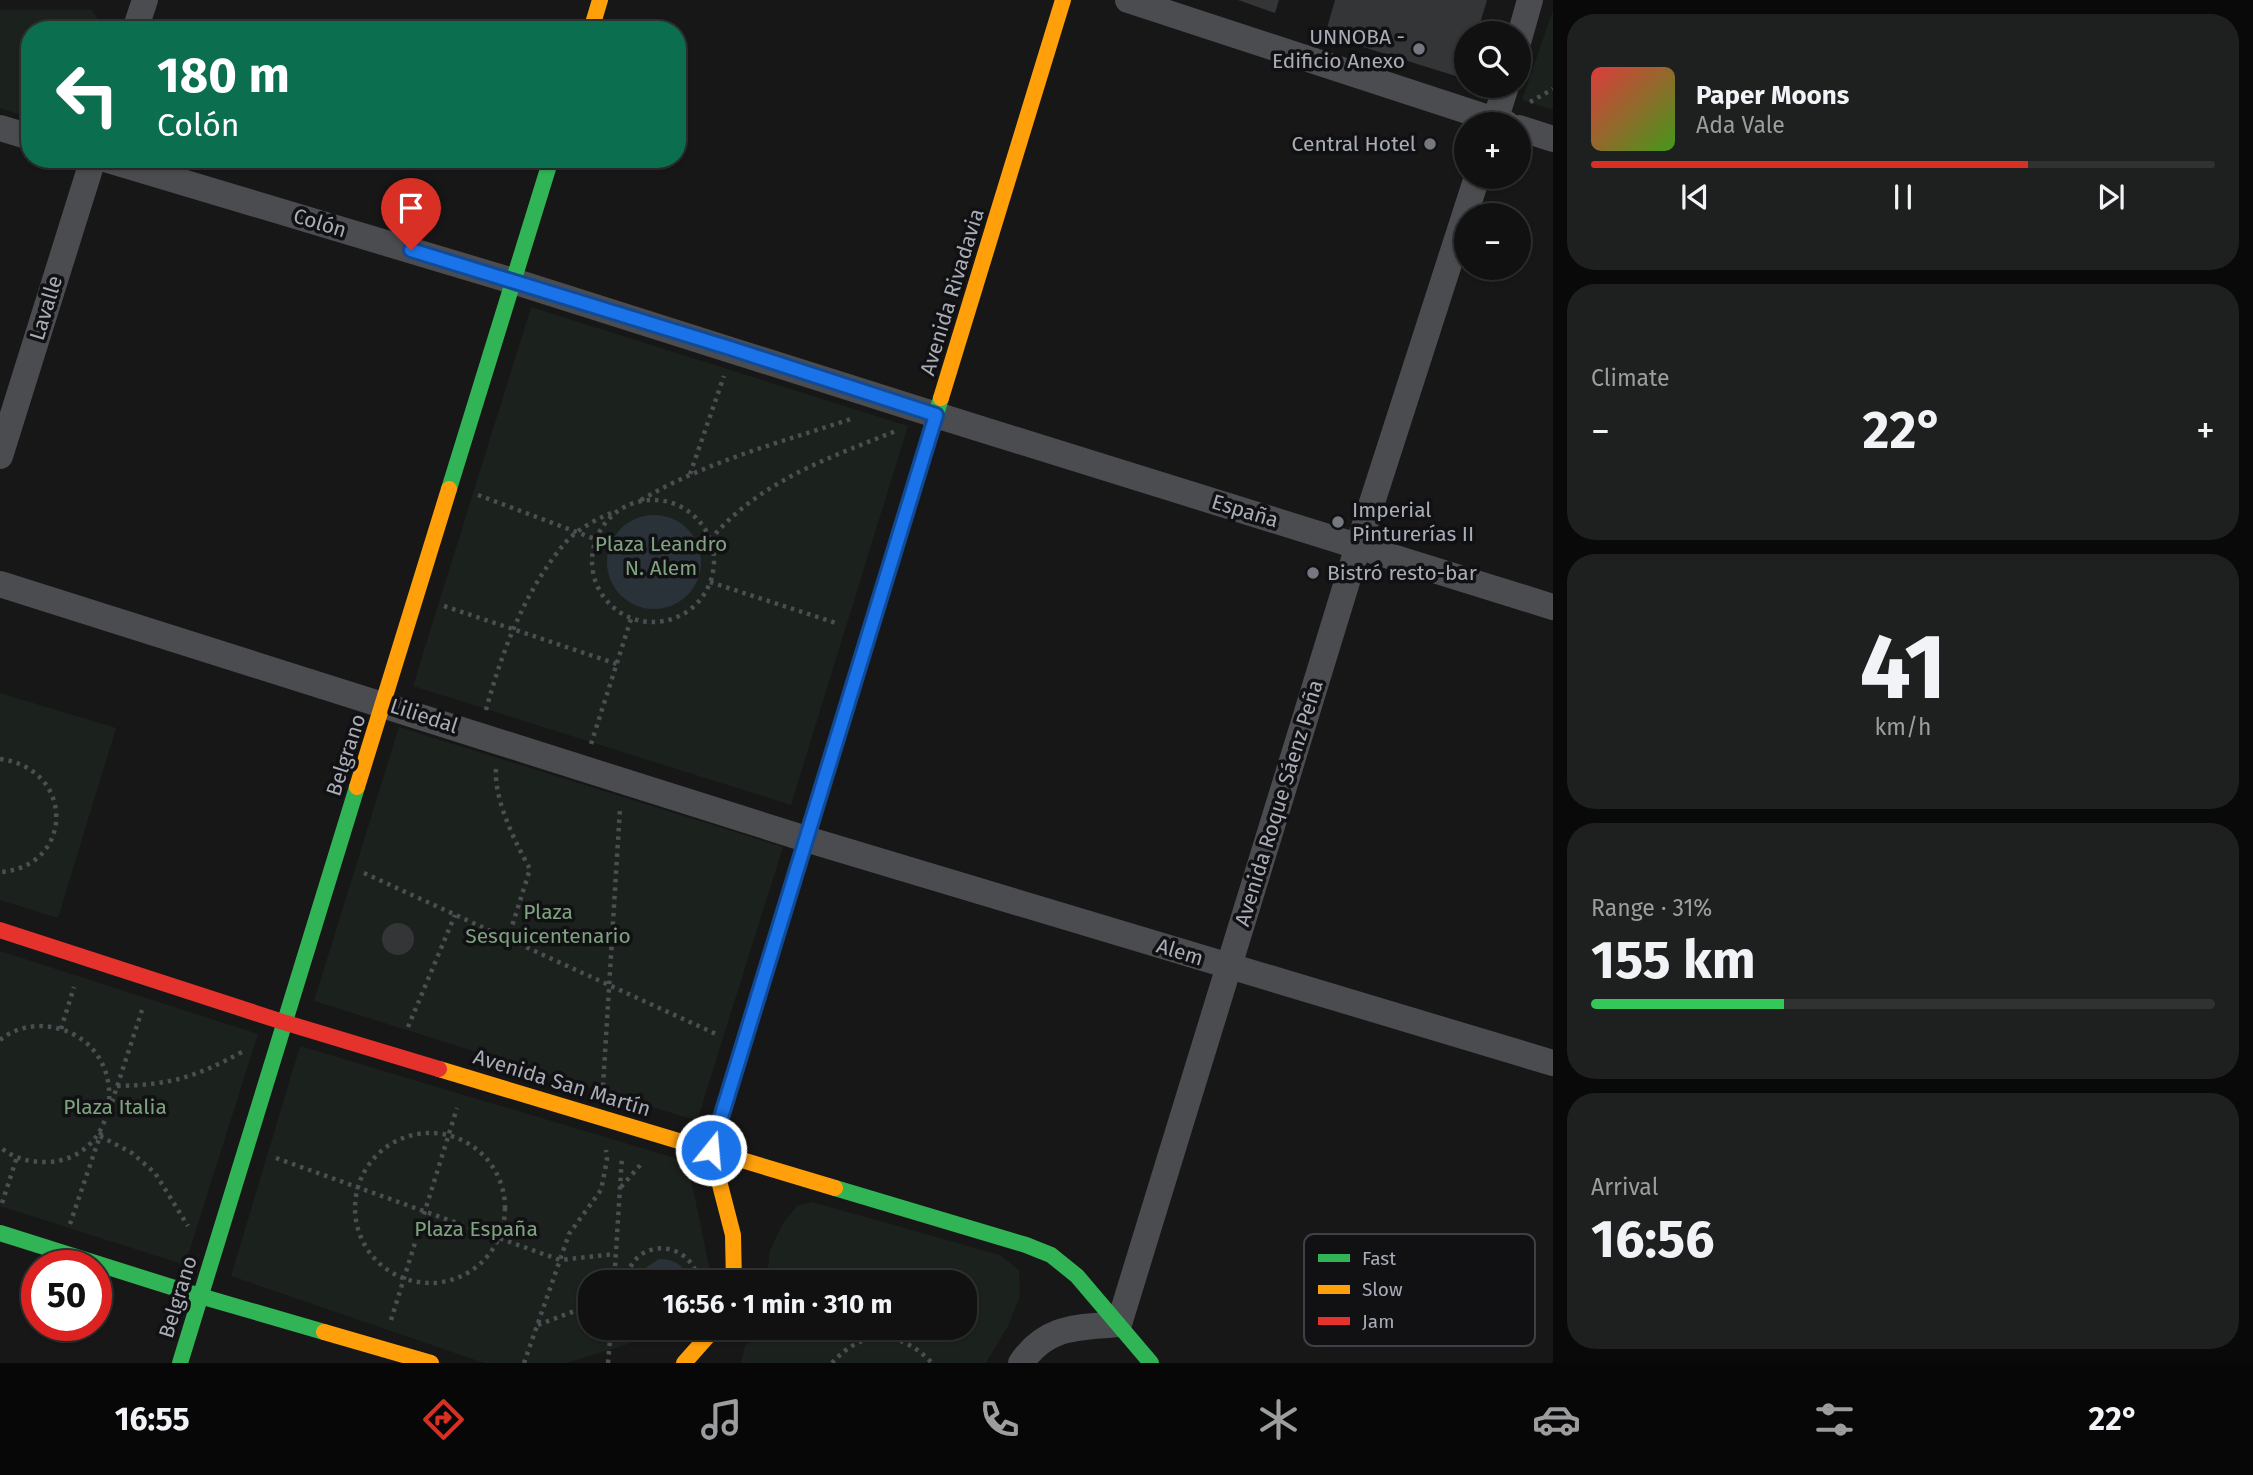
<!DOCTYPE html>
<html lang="en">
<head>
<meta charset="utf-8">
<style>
  :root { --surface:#111; --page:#1e1f1f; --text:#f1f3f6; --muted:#9c9d9f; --line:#303131; --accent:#d93025 }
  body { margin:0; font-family:"Fira Sans",sans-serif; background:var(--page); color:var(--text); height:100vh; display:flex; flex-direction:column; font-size:26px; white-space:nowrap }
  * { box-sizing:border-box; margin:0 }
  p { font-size:23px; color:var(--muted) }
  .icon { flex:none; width:38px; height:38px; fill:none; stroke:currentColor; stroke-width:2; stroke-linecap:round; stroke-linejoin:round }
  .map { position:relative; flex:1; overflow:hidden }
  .sheet { display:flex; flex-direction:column; gap:14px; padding:14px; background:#090909; width:700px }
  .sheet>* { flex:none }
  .banner { position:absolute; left:21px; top:21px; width:665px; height:147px; border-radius:28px; box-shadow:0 2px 5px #0004,0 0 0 2px var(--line); background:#0b6e4f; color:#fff; overflow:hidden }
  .buttons { position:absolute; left:1454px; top:21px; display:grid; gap:14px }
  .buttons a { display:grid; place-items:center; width:77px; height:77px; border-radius:50%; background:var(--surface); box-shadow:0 2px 5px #0004,0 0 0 2px var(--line); font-size:35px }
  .speed { position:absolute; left:21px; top:1250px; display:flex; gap:14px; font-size:35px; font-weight:700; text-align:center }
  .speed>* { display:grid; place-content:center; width:91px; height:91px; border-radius:50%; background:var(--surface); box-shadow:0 2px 5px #0004,0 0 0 2px var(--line); line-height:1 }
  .speed .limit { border:10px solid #d22; background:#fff; color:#111 }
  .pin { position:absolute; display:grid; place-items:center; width:60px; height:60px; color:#fff; margin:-72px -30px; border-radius:50% 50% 50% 0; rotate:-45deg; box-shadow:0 0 7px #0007 }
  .pin .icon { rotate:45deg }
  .me { position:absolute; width:77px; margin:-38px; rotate:17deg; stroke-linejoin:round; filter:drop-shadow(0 0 5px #0008) }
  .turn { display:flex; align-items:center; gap:24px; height:147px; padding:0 21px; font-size:32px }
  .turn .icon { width:91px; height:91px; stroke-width:2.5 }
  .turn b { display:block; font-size:49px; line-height:60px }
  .big { font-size:52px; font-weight:700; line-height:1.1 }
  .sheet .card { flex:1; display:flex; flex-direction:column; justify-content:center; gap:10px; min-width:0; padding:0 24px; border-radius:28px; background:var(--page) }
  .sheet .dial { align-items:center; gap:0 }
  .dial b { font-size:91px; line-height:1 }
  .song { display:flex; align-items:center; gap:21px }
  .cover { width:84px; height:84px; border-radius:10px; background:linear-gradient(135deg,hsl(0 70% 55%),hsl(100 70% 35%)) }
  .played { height:7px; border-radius:4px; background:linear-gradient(90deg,var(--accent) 70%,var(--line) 70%) }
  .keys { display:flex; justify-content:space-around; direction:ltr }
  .heat { display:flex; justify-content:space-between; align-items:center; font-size:38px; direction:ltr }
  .charge { height:10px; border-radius:5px; background:linear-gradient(90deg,#34c759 31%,var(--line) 0) }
  .trip { position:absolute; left:578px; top:1270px; width:399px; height:70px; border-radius:28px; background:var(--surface); box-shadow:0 2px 5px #0004,0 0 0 2px var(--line); font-weight:700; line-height:70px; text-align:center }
  .tab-bar { display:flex; height:112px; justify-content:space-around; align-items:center; background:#070707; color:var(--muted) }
  .tab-bar .icon { width:49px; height:49px }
  .tab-bar .on { color:var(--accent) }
  .tab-bar b { font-size:32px; color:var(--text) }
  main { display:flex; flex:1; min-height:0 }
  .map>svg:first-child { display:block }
</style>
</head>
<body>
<main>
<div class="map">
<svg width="1553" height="1363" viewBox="0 0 1553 1363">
  <rect width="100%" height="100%" fill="#171717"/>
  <g fill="#1b211c">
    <path d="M0 10H92L105 30H30V118L0 108Z"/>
    <path d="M1553 10V110L1522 100Z"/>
    <path d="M531 307 908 426 791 805 413 686Z"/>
    <path d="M0 693 116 728 58 918 0 900Z"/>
    <path d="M399 727 783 847 697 1121 314 1001Z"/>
    <path d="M0 951 258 1034 185 1265 0 1206Z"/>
    <path d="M300 1046 682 1160 690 1174 710 1271V1283H590V1328H674L668 1332 566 1363H484L231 1276Z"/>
    <path d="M812 1202 1000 1255 1019 1270 1020 1296 1008 1326 986 1363H741L745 1346 760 1328H964V1283H772L768 1266 770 1250 783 1223 797 1206Z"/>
  </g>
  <g fill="#2a3239">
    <circle cx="654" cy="562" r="47"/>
    <path d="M659 1259C676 1259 686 1267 689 1283H639L645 1268Z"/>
  </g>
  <g fill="#343537">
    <path d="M1238 0H1279L1275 13Z"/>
    <path d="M1335 0H1487L1477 33H1466V64L1462 78 1325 35Z"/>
    <circle cx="398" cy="939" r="16"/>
  </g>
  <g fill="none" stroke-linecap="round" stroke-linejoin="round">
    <g stroke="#4d4e52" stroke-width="4.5" stroke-dasharray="3.5 5" stroke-linecap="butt">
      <path d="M1530 102 1553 89"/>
      <path d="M690 474 724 376"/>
      <path d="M478 495 595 539"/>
      <path d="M641 500C707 461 782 442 854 418"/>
      <circle cx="653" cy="561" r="61"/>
      <path d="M710 540C758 482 828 458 896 431"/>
      <path d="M710 582 839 624"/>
      <path d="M444 606 617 664"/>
      <path d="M486 710C502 651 525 590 565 543 578 528 599 518 616 511"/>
      <path d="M591 744 631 619"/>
      <path d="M0 759C76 769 74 867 0 872"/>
      <path d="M496 769C494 800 515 842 530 869L508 939"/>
      <path d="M364 873 716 1034"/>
      <path d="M408 1027 455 915"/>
      <path d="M61 1029 74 987"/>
      <path d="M0 1040C17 1026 40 1023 60 1029 134 1050 121 1162 45 1162 28 1162 13 1158 0 1147"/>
      <path d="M117 1086C170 1085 196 1077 242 1052"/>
      <path d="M603 1086 620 808"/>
      <path d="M112 1102 142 1010"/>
      <circle cx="430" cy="1208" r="75"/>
      <path d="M100 1136 132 1153 155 1173 188 1226"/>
      <path d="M276 1158 560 1260 615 1254"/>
      <path d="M621 1187 643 1162"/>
      <path d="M2 1203 17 1157"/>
      <path d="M70 1224 102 1130"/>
      <path d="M614 1283 622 1156"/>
      <path d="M626 1283C630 1237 691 1237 699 1282"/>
      <path d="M391 1320 457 1108"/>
      <path d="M538 1325 590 1305"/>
      <path d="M524 1363 569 1234 601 1190 607 1160 606 1150"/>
      <path d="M608 1363 611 1328"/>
      <path d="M832 1363C863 1328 901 1330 932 1363"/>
    </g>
    <g stroke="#4b4c50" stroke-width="26">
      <path d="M1128 0 1507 124"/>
      <path d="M135 30 145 0"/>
      <path d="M1519 39 1530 0"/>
      <path d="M1494 124 1506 86"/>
      <path d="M0 128 30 137"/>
      <path d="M1519 128 1553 139"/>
      <path d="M105 159 513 281 936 415 1553 607"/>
      <path d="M0 456 93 159"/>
      <path d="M0 584 806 839 1553 1063"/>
      <path d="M1021 1363C1047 1325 1077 1328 1119 1324L1358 546 1477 177"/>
    </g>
    <g stroke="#30b455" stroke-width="16">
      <path d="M449 489 551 159"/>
      <path d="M785 909 941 398"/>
      <path d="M835 1188 1026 1245 1051 1255 1077 1276 1151 1363"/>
      <path d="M0 1233 200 1296 324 1332"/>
      <path d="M180 1363 357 787"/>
    </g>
    <g stroke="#ff9f0a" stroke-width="16">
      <path d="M591 30 600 0"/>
      <path d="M941 398 1063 0"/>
      <path d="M357 787 449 489"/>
      <path d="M439 1069 835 1188"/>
      <path d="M734 1283 733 1235 711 1150 785 909"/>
      <path d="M324 1332 431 1363"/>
      <path d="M684 1363 715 1328"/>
    </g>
    <path stroke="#e5322d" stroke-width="16" d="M0 930 283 1022 439 1069"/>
  </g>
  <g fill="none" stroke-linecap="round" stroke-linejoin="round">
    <g stroke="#114b97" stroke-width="18">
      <path id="route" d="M411 250 733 349 936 415 711 1150"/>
    </g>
    <use href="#route" stroke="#1a73e8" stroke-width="12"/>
  </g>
  <g fill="#757880" stroke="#111113" stroke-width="2.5">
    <circle cx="1419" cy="49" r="7"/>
    <circle cx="1430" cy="144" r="7"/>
    <circle cx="1338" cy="522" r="7"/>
    <circle cx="1313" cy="573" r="7"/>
  </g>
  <g text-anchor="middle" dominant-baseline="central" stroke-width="7" stroke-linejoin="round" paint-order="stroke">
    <g font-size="21" fill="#a8adb8" stroke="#111113" text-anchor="end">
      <text x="1405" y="37">UNNOBA -<tspan x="1405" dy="24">Edificio Anexo</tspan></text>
      <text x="1416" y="144">Central Hotel</text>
      <text x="1352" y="510" text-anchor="start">Imperial<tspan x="1352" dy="24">Pinturerías II</tspan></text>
      <text x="1327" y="573" text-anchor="start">Bistró resto-bar</text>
    </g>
    <g font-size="21" fill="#a8adb8" stroke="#111113">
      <text transform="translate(320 223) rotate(17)">Colón</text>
      <text transform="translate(952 292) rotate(-73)">Avenida Rivadavia</text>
      <text transform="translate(46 308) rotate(-73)">Lavalle</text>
      <text transform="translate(1245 511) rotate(17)">España</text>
      <text transform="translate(424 716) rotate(18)">Liliedal</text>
      <text transform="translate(346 755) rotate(-72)">Belgrano</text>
      <text transform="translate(1279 803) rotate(-73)">Avenida Roque Sáenz Peña</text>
      <text transform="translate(1180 952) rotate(17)">Alem</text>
      <text transform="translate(562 1083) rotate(17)">Avenida San Martín</text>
      <text transform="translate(178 1297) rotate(-73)">Belgrano</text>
    </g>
    <g font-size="21" fill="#7fa381" stroke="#111113">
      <text x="661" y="544">Plaza Leandro<tspan x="661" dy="24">N. Alem</tspan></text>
      <text x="548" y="912">Plaza<tspan x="548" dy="24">Sesquicentenario</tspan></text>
      <text x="115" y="1107">Plaza Italia</text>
      <text x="476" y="1229">Plaza España</text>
    </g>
  </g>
  <rect x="1304" y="1234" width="231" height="112" rx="10" fill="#111113" stroke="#3e4045" stroke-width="2"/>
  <rect x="1318" y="1254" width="32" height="8" fill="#30b455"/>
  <rect x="1318" y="1285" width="32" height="9" fill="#ff9f0a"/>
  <rect x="1318" y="1317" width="32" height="8" fill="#e5322d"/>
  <g font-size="19" fill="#a8adb8">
    <text x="1362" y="1265">Fast</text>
    <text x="1362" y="1296">Slow</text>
    <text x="1362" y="1328">Jam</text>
  </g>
</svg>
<div class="buttons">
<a><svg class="icon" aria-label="search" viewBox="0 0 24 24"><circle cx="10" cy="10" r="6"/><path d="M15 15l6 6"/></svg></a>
<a>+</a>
<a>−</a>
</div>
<div class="speed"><div class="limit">50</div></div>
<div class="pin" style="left:411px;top:250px;background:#d93025"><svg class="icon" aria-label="arrive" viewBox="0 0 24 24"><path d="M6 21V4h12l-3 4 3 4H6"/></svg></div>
<svg class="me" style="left:711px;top:1150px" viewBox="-20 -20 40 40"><circle r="17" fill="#1a73e8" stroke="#fff" stroke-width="3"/><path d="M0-11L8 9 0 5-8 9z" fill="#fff"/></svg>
<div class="trip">16:56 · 1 min · 310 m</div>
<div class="banner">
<div class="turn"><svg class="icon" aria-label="left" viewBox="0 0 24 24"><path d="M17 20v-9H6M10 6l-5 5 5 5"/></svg><div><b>180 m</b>Colón</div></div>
</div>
</div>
<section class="sheet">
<div class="card">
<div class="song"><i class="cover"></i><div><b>Paper Moons</b><p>Ada Vale</p></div></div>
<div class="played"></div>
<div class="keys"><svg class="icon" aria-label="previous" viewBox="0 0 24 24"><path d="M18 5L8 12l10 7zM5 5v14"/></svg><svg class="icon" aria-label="pause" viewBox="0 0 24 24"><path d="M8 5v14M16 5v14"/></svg><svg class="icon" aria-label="next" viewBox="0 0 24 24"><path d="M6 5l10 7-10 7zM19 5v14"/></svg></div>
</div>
<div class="card"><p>Climate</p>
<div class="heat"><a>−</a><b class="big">22°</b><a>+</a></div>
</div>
<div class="card dial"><b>41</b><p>km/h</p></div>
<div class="card"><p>Range · 31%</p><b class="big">155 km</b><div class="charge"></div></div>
<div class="card"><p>Arrival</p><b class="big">16:56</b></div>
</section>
</main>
<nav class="tab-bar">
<b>16:55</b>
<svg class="icon on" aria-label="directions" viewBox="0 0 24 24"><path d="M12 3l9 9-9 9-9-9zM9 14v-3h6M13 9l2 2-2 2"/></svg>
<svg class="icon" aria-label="music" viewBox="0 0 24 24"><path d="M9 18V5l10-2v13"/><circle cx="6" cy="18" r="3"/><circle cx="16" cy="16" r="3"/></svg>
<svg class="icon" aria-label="phone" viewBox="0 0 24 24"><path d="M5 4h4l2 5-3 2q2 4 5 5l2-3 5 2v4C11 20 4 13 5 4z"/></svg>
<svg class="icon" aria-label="climate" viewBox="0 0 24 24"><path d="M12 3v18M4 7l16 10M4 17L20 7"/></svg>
<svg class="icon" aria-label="car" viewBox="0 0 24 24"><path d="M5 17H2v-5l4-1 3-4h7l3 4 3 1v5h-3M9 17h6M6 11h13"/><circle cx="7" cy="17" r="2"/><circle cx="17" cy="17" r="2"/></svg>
<svg class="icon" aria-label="filters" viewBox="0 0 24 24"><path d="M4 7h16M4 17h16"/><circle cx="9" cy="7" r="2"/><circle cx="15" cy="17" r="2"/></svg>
<b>22°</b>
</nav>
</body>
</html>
